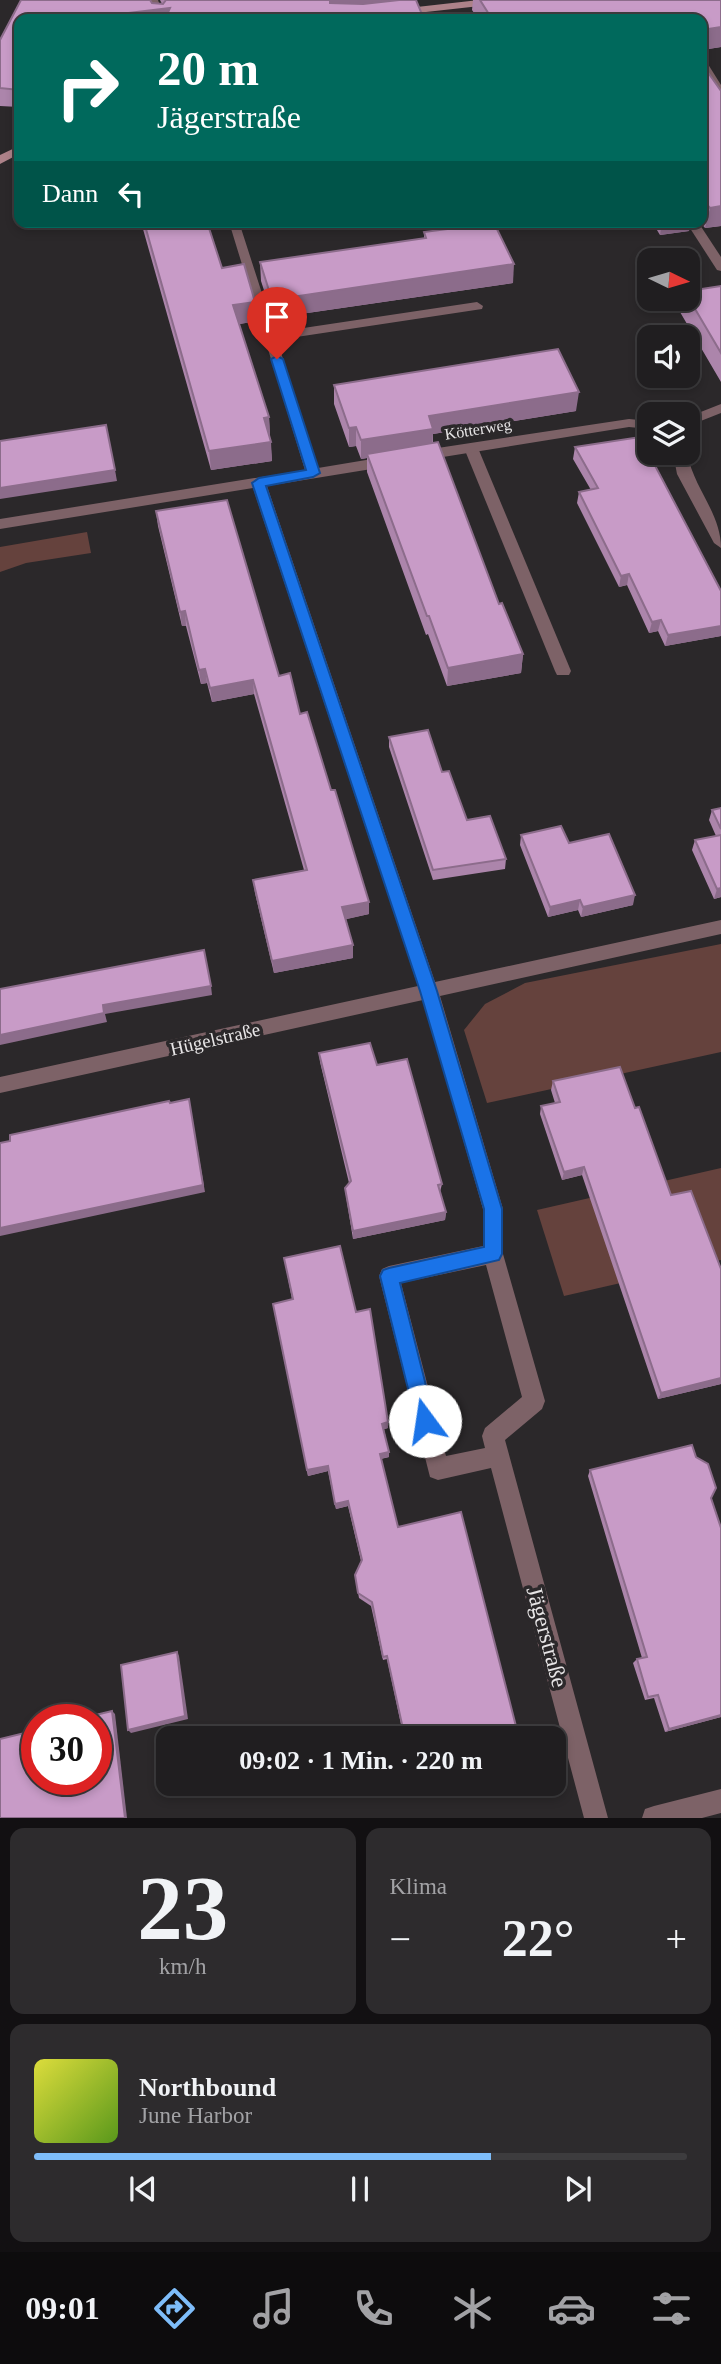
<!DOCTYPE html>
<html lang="de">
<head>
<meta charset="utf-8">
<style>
  :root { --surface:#201e20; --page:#2d2b2d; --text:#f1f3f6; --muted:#a2a2a5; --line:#3d3c3e; --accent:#7ebdf9 }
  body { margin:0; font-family:"Times New Roman",serif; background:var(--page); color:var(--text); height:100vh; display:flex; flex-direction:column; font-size:26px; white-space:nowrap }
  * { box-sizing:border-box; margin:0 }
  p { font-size:23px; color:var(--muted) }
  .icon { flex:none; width:38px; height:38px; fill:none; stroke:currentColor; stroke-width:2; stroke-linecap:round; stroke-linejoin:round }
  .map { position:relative; height:1818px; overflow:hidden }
  .details { display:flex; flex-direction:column; gap:10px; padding:10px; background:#121012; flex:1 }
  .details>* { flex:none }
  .hud { position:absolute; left:14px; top:14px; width:693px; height:214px; border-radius:14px; box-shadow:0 4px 10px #0003,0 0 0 2px var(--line); background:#00695c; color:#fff; overflow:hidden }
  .needle { width:46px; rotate:95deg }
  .controls { position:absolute; left:637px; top:248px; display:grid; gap:14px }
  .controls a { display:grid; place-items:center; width:63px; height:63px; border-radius:14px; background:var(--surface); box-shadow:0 4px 10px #0003,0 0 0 2px var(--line); font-size:35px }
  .speed { position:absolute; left:21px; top:1704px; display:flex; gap:14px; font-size:35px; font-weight:700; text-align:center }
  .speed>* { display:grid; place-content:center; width:91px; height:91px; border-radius:50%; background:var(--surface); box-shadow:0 4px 10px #0003,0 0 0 2px var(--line); line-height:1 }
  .speed .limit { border:10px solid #d22; background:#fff; color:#111 }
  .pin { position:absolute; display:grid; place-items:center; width:60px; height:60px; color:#fff; margin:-72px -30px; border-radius:50% 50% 50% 0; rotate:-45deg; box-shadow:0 0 7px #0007 }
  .pin .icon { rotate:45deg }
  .me { position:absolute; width:77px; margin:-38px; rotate:346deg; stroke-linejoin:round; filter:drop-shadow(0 0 5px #0008) }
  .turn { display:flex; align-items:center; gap:24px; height:147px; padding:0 28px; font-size:32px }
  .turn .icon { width:91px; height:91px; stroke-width:2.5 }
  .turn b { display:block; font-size:49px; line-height:60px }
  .then { display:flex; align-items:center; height:66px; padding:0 28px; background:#0003; gap:14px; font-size:26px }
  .big { font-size:52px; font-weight:700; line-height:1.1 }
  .details .card { flex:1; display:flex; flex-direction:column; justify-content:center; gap:10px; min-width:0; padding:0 24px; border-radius:14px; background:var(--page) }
  .details .dial { align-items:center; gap:0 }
  .dial b { font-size:91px; line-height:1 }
  .song { display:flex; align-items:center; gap:21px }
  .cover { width:84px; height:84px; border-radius:10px; background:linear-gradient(135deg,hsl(60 70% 55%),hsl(90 70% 35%)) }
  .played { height:7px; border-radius:4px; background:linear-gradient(90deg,var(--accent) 70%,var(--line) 70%) }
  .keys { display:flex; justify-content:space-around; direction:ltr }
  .heat { display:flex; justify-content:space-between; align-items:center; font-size:38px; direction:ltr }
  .details .tiles { flex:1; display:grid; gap:10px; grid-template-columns:1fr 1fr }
  .card:last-child { grid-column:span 2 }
  .trip { position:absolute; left:156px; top:1726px; width:410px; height:70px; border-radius:14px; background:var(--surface); box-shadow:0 4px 10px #0003,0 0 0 2px var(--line); font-weight:700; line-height:70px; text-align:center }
  .tabs { display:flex; height:112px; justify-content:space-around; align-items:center; background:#0d0c0d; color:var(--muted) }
  .tabs .icon { width:49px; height:49px }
  .tabs .active { color:var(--accent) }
  .tabs b { font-size:32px; color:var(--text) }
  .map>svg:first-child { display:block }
</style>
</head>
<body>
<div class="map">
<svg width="721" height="1818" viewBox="0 0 721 1818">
  <rect width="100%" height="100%" fill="#2b282a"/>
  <g fill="#65423d">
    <path d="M87 532 91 553 26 563 0 572V547Z"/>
    <path d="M721 944V1052L487 1103 464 1030 485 1004 525 983Z"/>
    <path d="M721 1168V1260L564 1296 537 1210Z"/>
  </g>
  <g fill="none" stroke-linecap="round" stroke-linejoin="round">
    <g fill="#7d6267" fill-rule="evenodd">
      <path d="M702 60 706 61 721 85V97L717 96 702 72Z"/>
      <path d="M686 222H698L721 257V271L717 270Z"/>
      <path d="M477 302 483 306 482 309 270 341 263 337 270 333Z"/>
      <path d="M721 404V413L688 426V417Z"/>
      <path d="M471 443 478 448 571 671 569 675H557L555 671 464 448Z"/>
      <path d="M673 453H687C694 489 721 513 721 548L714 543 677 474Z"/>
    </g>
    <g fill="#7d6267" fill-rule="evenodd">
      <path d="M148 0H158L165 19H155Z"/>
      <path d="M229 222H242L240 225 318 468 390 456 397 461 390 466 267 486 435 982 721 920V934L440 996 503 1209V1254L545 1401 542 1409 505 1440 608 1818H584L491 1468 438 1480 430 1477 379 1276 382 1269 389 1266 483 1246V1209L423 1000 0 1093V1077L418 986 253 488 0 529V519L305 470ZM486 1265 522 1397 485 1428 482 1436 485 1448 446 1456 401 1283Z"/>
      <path d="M629 419 649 421V429L629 427 418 461 411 456 418 451Z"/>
      <path d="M721 1789V1813L702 1818H642L645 1809 654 1806Z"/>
    </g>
    <g fill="#ad8289" fill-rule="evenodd">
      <path d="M479 0H512L507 3 399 15 394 12 399 9Z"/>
      <path d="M19 146V154L0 164V155Z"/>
    </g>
  </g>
  <g fill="#ac85ab">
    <path d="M21 0H150L152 3 162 4 160 0H416L424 19H19V107L0 106V40Z"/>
    <path d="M473 0H721V47L702 50V19H478L472 10Z"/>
    <path d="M702 64 721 226 705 228 700 222H702Z"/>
    <path d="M141 222H207L222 268 255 302 257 321 239 324 269 417 270 437 272 461 211 470Z"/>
    <path d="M652 222H690L689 231 660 235Z"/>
    <path d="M424 232 513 283 273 318 261 281 260 262 424 238Z"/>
    <path d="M721 286V382L680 312 683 299H688V291Z"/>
    <path d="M334 385 576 411 433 434V443L499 604 523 654 521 673 447 686 428 634 426 635 367 472V458L361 459 356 446 349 447 334 404Z"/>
    <path d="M575 447 721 591V636L665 646 658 631 649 633 627 585 619 587 577 503 579 492 591 490 573 459Z"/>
    <path d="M156 511 279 676 300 714 331 790 369 902V914L346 919 353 945V958L274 973 255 893 253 880 304 870 254 694 212 702 207 683 201 684 186 626H182L158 526Z"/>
    <path d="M389 737 442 772 467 820 506 859 505 869 433 880 389 747Z"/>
    <path d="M721 808V897L714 899 692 850 695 840 716 836 709 820 712 810Z"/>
    <path d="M521 835 569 843 633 905 581 917 578 910 548 917 520 845Z"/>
    <path d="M319 1053 442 1184 440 1192 446 1212 445 1220 353 1239 346 1196 345 1188 349 1183 320 1062Z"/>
    <path d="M553 1081 721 1384 658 1399 582 1175 562 1180 540 1114 541 1106 555 1103 551 1090Z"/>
    <path d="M284 1258 356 1312 388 1422V1428L384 1429 389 1452V1457L381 1459 398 1527 519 1738H404L387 1659 383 1660 371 1606 359 1598 355 1575 361 1561 348 1506 336 1509 328 1471 308 1476 274 1311 292 1299Z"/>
    <path d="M696 1457 721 1528V1717L665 1732 654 1698 645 1700 633 1663 637 1659 642 1658 588 1476 590 1470Z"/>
  </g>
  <g fill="#8c6c8b">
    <path d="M330 0H411L331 17Z"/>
    <path d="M170 8 171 19H79Z"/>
    <path d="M721 27V47L702 50V30Z"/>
    <path d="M721 206V226L705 228 710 208Z"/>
    <path d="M662 222H690L689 231 660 235Z"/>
    <path d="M514 264 513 283 273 318 272 300Z"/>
    <path d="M255 302 257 321 234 325 233 305Z"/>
    <path d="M579 392 576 411 433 434 432 447 367 454V458L361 459V440L429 416Z"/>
    <path d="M269 417 270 436 265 437 264 418Z"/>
    <path d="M356 427V446L349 447V428Z"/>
    <path d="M271 442 272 461 211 470 209 451Z"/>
    <path d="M115 470 117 481 0 499V488Z"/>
    <path d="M629 574 627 585 619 587 621 576Z"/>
    <path d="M185 611 186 626H182L180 612Z"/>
    <path d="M661 620 658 631 649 633 652 622Z"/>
    <path d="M721 626V636L665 646 668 635Z"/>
    <path d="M523 654 521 673 447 686 448 668Z"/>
    <path d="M205 669 207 683 201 684 199 670Z"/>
    <path d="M253 680 254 694 212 702 210 688Z"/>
    <path d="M721 888V897L714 899 717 889Z"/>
    <path d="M635 895 633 905 581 917 583 907Z"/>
    <path d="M580 900 578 910 548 917 550 907Z"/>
    <path d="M369 902V914L343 920 342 907Z"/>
    <path d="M353 945V958L274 973 272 961Z"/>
    <path d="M211 986 212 995 105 1014 107 1022 0 1045V1035L103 1005Z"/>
    <path d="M189 1099 205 1192 0 1236V1228Z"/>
    <path d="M584 1167 582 1175 562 1180 564 1172Z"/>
    <path d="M446 1212 445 1220 353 1239V1231Z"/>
    <path d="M721 1378V1384L658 1399 661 1393Z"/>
    <path d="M388 1422V1428L382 1430V1424Z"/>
    <path d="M389 1452V1457L379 1459 380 1454Z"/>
    <path d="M328 1466V1471L308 1476 307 1470Z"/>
    <path d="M348 1501V1506L336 1509 335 1504Z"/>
    <path d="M177 1652 179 1656 188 1719 131 1733 128 1730Z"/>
    <path d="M112 1711 115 1714 127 1818H125Z"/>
    <path d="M721 1715V1717L665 1732 669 1729Z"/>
    <path d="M459 1783H465L417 1796V1794Z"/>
  </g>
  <g fill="#c89bc7" stroke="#8c6c8b" stroke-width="2">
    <path d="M21 0H150L152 3 163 4 166 0H330V3L363 4 399 0H416L424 19H165L170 8 79 19H19V90L0 88V40Z"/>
    <path d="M480 0H721V27L702 30V19H492Z"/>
    <path d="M702 64 721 91V206L710 208 702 199Z"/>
    <path d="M144 222H207L222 268 244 264 255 302 233 305 269 417 264 418 271 442 209 451Z"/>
    <path d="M494 223 514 264 272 300 260 262 426 238 424 232Z"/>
    <path d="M721 286V353L688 297V291Z"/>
    <path d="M558 349 579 392 429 416 433 429 361 440 356 427 349 428 334 385Z"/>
    <path d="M106 425 115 470 0 488V441Z"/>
    <path d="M640 437 721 591V626L668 635 661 620 652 622 629 574 621 576 579 492 598 488 575 447Z"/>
    <path d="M438 442 499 604 502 603 523 654 448 668 429 616H427L367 454Z"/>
    <path d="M227 500 279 676 290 673 300 714 307 712 331 790H335L369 902 342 907 353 945 272 961 253 880 307 870 253 680 210 688 205 669 199 670 185 611 180 612 156 511Z"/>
    <path d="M428 730 442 772 449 771 467 820 490 816 506 859 433 870 389 737Z"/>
    <path d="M721 808V829L712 810Z"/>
    <path d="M561 826 569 843 609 834 635 895 583 907 580 900 550 907 521 835Z"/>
    <path d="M721 835V888L717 889 695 840Z"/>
    <path d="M204 950 211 986 103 1005 104 1013 0 1035V989Z"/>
    <path d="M370 1043 377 1065 407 1059 442 1184 438 1185 446 1212 353 1231 345 1188 351 1181 319 1053Z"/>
    <path d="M620 1067 635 1108 639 1107 671 1195 691 1191 721 1269V1378L661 1393 584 1167 564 1172 541 1106 560 1102 553 1081Z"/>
    <path d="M189 1099 203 1185 0 1228V1143L10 1141V1135L169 1101 170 1103Z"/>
    <path d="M340 1246 356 1312 370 1309 388 1422 382 1424 389 1452 380 1454 398 1527 461 1512 519 1738H405L387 1656 383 1657 372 1602 358 1593 355 1575 362 1560 348 1501 335 1504 328 1466 307 1470 273 1304 293 1299 284 1258Z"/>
    <path d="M692 1445 696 1457 708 1464 716 1488 711 1498 721 1528V1715L669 1729 658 1695 648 1697 637 1659 647 1657 590 1470Z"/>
    <path d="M177 1652 185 1716 128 1730 121 1665Z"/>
    <path d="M112 1711 125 1818H0V1739L37 1730V1780H96V1720H75Z"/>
    <path d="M415 1783H459L417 1794Z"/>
  </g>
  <path fill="#1a73e8" stroke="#114b97" stroke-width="2" d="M277 356 283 359 320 473 313 477 266 486 437 991 502 1209V1254L499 1260 400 1283 435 1421 432 1428 425 1431 419 1428 416 1421 380 1276 383 1270 389 1268 484 1247V1209L420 991 252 483 259 478 306 470 271 359Z"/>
  <g text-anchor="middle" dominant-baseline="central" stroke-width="7" stroke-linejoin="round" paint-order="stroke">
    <g font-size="16" fill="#e7e5e6" stroke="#2b282a">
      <text transform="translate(478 429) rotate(-9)">Kötterweg</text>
    </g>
    <g font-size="19" fill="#e7e5e6" stroke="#2b282a">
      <text transform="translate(215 1039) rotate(-13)">Hügelstraße</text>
    </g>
    <g font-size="23" fill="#e7e5e6" stroke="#2b282a">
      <text transform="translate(547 1637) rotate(75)">Jägerstraße</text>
    </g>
  </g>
</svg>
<div class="controls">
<a><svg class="needle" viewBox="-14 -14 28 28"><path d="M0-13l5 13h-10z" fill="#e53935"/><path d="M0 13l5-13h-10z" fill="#a2a2a5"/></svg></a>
<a><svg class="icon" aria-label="sound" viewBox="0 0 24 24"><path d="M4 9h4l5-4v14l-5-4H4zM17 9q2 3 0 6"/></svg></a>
<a><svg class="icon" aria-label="layers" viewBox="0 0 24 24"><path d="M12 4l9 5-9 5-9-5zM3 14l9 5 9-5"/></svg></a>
</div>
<div class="speed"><div class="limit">30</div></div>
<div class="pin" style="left:277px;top:359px;background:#d93025"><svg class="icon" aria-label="arrive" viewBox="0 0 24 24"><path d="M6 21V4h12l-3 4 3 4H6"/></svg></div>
<svg class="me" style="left:425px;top:1421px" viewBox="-20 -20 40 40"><circle r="19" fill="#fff"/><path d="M0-13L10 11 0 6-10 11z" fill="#1a73e8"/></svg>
<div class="trip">09:02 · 1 Min. · 220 m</div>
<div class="hud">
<div class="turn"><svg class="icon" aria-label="right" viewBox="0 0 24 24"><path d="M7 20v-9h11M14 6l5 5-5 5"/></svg><div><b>20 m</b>Jägerstraße</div></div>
<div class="then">Dann<svg class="icon" aria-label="left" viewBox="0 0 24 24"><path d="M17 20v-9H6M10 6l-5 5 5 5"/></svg></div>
</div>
</div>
<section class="details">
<div class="tiles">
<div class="card dial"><b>23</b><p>km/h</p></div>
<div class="card"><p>Klima</p>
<div class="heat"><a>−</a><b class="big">22°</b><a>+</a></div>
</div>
<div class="card">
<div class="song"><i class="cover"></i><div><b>Northbound</b><p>June Harbor</p></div></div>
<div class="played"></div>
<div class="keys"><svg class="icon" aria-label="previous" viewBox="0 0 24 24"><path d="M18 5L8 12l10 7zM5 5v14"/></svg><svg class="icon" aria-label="pause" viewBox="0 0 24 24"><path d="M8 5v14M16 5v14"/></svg><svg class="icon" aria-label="next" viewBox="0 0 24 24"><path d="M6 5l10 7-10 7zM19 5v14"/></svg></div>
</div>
</div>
</section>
<nav class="tabs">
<b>09:01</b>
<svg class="icon active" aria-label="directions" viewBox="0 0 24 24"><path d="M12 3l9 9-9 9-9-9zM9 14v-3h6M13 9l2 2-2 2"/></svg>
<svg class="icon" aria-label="music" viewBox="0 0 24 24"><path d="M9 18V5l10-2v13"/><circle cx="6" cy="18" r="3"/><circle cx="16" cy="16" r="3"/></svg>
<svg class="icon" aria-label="phone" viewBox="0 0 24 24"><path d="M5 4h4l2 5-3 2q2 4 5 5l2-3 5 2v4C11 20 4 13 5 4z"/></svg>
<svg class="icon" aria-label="climate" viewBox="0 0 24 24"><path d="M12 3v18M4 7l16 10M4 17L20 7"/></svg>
<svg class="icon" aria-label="car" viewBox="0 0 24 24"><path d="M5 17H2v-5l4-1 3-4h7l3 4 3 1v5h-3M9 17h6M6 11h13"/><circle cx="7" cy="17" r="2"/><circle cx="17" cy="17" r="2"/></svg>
<svg class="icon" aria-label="filters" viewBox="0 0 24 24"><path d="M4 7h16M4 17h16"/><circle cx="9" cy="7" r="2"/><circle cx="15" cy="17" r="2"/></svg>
</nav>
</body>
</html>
